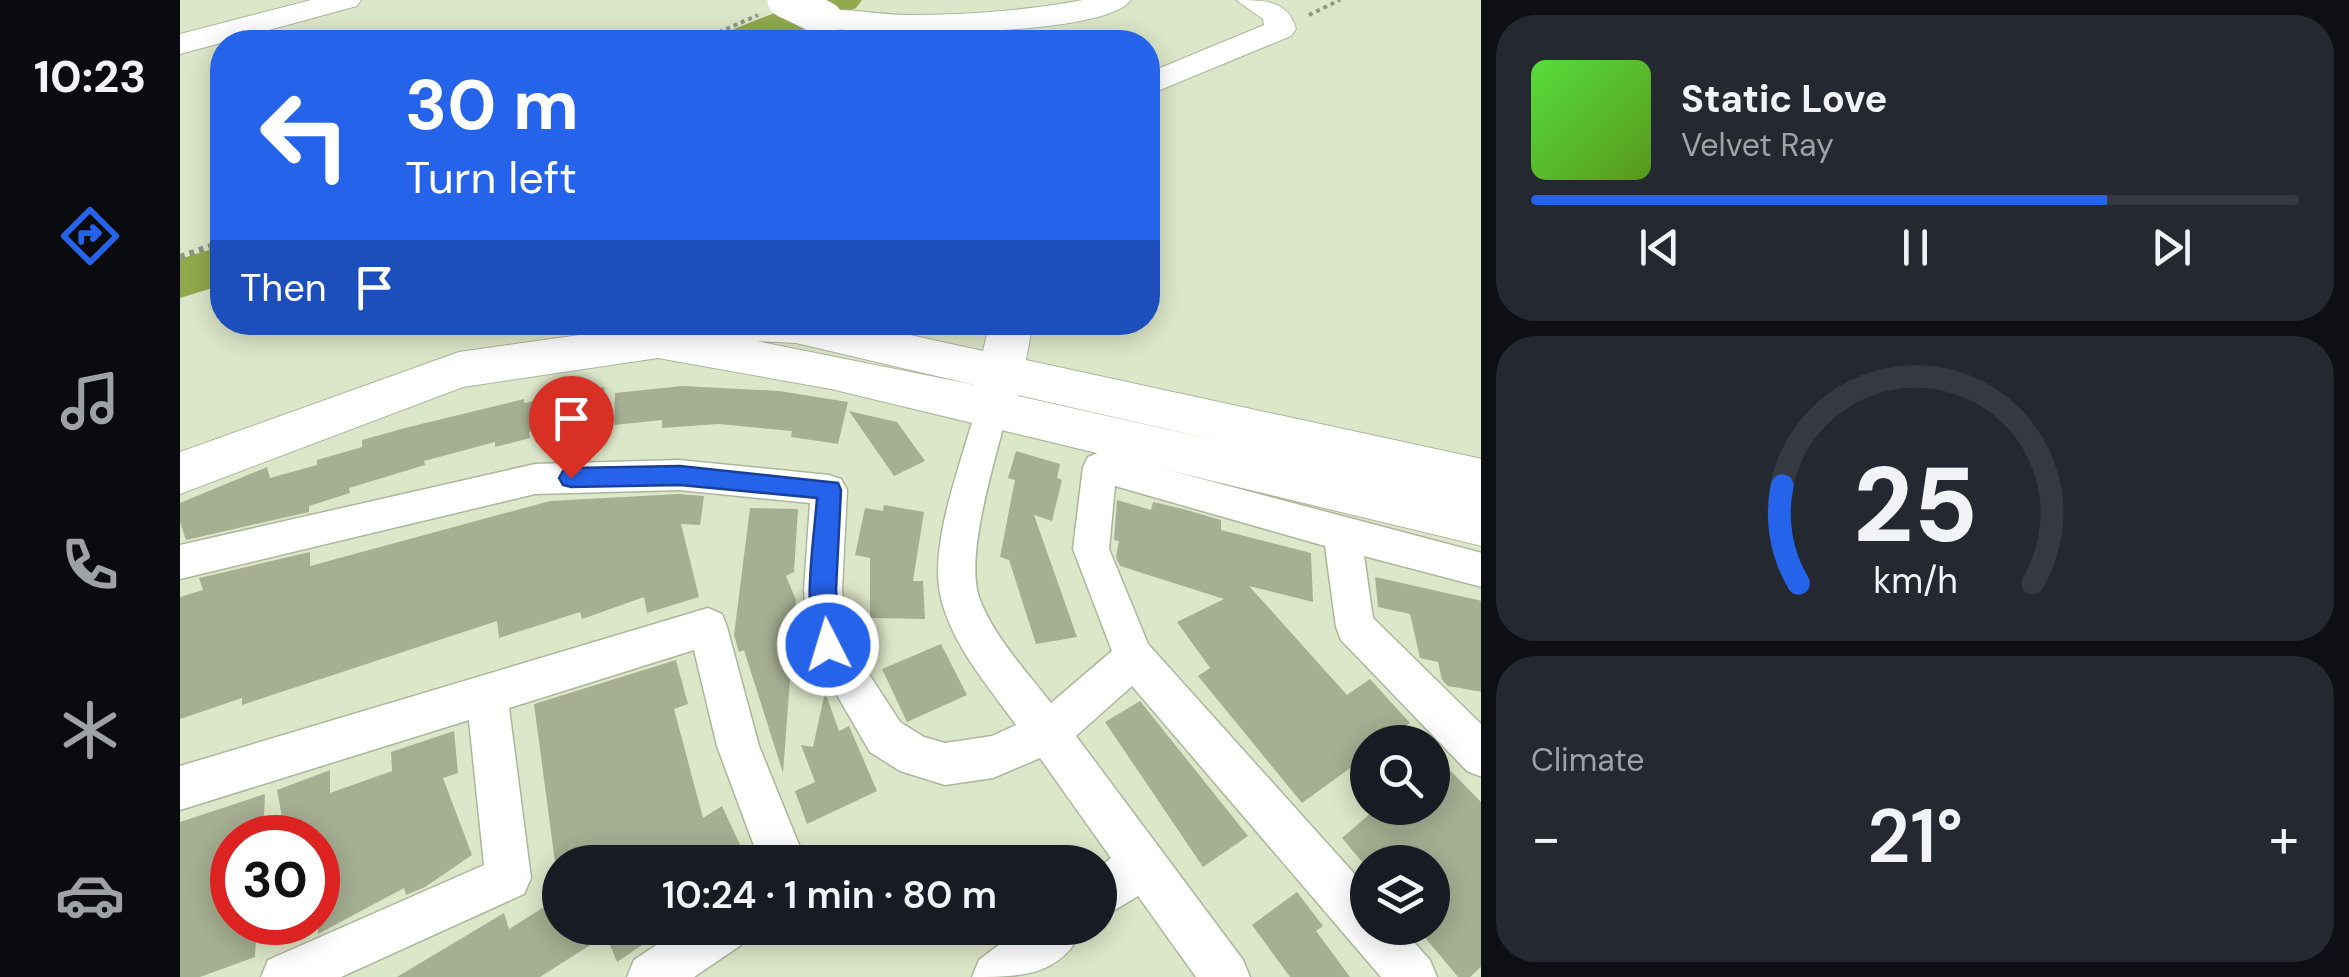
<!DOCTYPE html>
<html lang="en">
<head>
<meta charset="utf-8">
<style>
  :root { --surface:#171b24; --page:#242831; --text:#f1f3f6; --muted:#9ea1a6; --line:#363941; --accent:#2563eb }
  body { margin:0; font-family:"DM Sans",sans-serif; background:var(--page); color:var(--text); height:100vh; display:flex; flex-direction:column; font-size:38px; white-space:nowrap }
  * { box-sizing:border-box; margin:0 }
  p { font-size:32px; color:var(--muted) }
  .icon { flex:none; width:55px; height:55px; fill:none; stroke:currentColor; stroke-width:2; stroke-linecap:round; stroke-linejoin:round }
  .map { position:relative; flex:1; overflow:hidden }
  .details { display:flex; flex-direction:column; gap:15px; padding:15px; background:#0d0f14; width:868px }
  .details>* { flex:none }
  .top-card { position:absolute; left:30px; top:30px; width:950px; height:305px; border-radius:40px; box-shadow:0 5px 25px #0003; background:#2563eb; color:#fff; overflow:hidden }
  .tools { position:absolute; left:1170px; top:725px; display:grid; gap:20px }
  .tools a { display:grid; place-items:center; width:100px; height:100px; border-radius:50%; background:var(--surface); box-shadow:0 5px 25px #0003; font-size:50px }
  .speed { position:absolute; left:30px; top:815px; display:flex; gap:20px; font-size:50px; font-weight:700; text-align:center }
  .speed>* { display:grid; place-content:center; width:130px; height:130px; border-radius:50%; background:var(--surface); box-shadow:0 5px 25px #0003; line-height:1 }
  .speed .limit { border:15px solid #d22; background:#fff; color:#111 }
  .pin { position:absolute; display:grid; place-items:center; width:85px; height:85px; color:#fff; margin:-102px -42px; border-radius:50% 50% 50% 0; rotate:-45deg; box-shadow:0 0 10px #0007 }
  .pin .icon { rotate:45deg }
  .me { position:absolute; width:110px; margin:-55px; rotate:355deg; stroke-linejoin:round; filter:drop-shadow(0 0 8px #0008) }
  .turn { display:flex; align-items:center; gap:35px; height:210px; padding:0 30px; font-size:45px }
  .turn .icon { width:130px; height:130px; stroke-width:2.5 }
  .turn b { display:block; font-size:70px; line-height:85px }
  .then { display:flex; align-items:center; height:95px; padding:0 30px; background:#0003; gap:20px; font-size:38px }
  .big { font-size:75px; font-weight:600; line-height:1.1 }
  .details .card { flex:1; display:flex; flex-direction:column; justify-content:center; gap:15px; min-width:0; padding:0 35px; border-radius:40px; background:var(--page) }
  .details .dial { align-items:center; gap:0 }
  .dial svg { height:260px; overflow:visible; fill:none; stroke:var(--line); stroke-width:7; stroke-linecap:round; text-anchor:middle }
  .dial text { fill:var(--text); stroke:none }
  .song { display:flex; align-items:center; gap:30px }
  .cover { width:120px; height:120px; border-radius:15px; background:linear-gradient(135deg,hsl(110 70% 55%),hsl(90 70% 35%)) }
  .played { height:10px; border-radius:5px; background:linear-gradient(90deg,var(--accent) 75%,var(--line) 75%) }
  .keys { display:flex; justify-content:space-around; direction:ltr }
  .heat { display:flex; justify-content:space-between; align-items:center; font-size:55px; direction:ltr }
  .trip { position:absolute; left:362px; top:845px; width:575px; height:100px; border-radius:50px; background:var(--surface); box-shadow:0 5px 25px #0003; font-weight:600; line-height:100px; text-align:center }
  main { display:flex; flex:1; min-height:0 }
  .tabs { display:flex; flex-direction:column; width:180px; justify-content:space-around; align-items:center; background:#090b0e; color:var(--muted) }
  .tabs .icon { width:70px; height:70px }
  .tabs .current { color:var(--accent) }
  .tabs b { font-size:45px; color:var(--text) }
  .map>svg:first-child { display:block }
</style>
</head>
<body>
<main>
<nav class="tabs">
<b>10:23</b>
<svg class="icon current" aria-label="directions" viewBox="0 0 24 24"><path d="M12 3l9 9-9 9-9-9zM9 14v-3h6M13 9l2 2-2 2"/></svg>
<svg class="icon" aria-label="music" viewBox="0 0 24 24"><path d="M9 18V5l10-2v13"/><circle cx="6" cy="18" r="3"/><circle cx="16" cy="16" r="3"/></svg>
<svg class="icon" aria-label="phone" viewBox="0 0 24 24"><path d="M5 4h4l2 5-3 2q2 4 5 5l2-3 5 2v4C11 20 4 13 5 4z"/></svg>
<svg class="icon" aria-label="climate" viewBox="0 0 24 24"><path d="M12 3v18M4 7l16 10M4 17L20 7"/></svg>
<svg class="icon" aria-label="car" viewBox="0 0 24 24"><path d="M5 17H2v-5l4-1 3-4h7l3 4 3 1v5h-3M9 17h6M6 11h13"/><circle cx="7" cy="17" r="2"/><circle cx="17" cy="17" r="2"/></svg>
</nav>
<div class="map">
<svg width="1302" height="977" viewBox="0 0 1302 977">
  <rect width="100%" height="100%" fill="#dce6c8"/>
  <g fill="none" stroke-linecap="round" stroke-linejoin="round">
    <g fill="#91a84c" fill-rule="evenodd">
      <path d="M627 0H682L676 8 593 42H538L544 33Z"/>
      <path d="M42 246V285L0 298V259Z"/>
    </g>
  </g>
  <g fill="#a6af92">
    <path d="M502 386 599 391 668 402 658 444 611 437 612 431 538 424 482 428V420L434 425 435 393Z"/>
    <path d="M424 387 428 417 349 432 350 438 315 447V442L244 461 245 465 169 488 170 493 129 506V512L6 540 0 522V503L87 467 90 478 137 465V460L182 447V440L225 428 344 399V403Z"/>
    <path d="M669 411 717 422 745 461 714 476Z"/>
    <path d="M836 451 880 464 877 478 882 480 872 521 854 515 897 637 856 644 829 560 820 557 835 480 828 478Z"/>
    <path d="M499 494 524 496 520 525 501 524 519 597 467 613 464 597 402 619 400 612 319 638 317 621 62 705V698L0 719V597L23 590 19 578 130 552V566L370 501Z"/>
    <path d="M937 500 971 510 973 502 1003 509 1041 520V530L1131 553 1133 602 1069 586 1167 695 1190 679 1230 723 1204 742H1188V755L1122 803 1018 676 1030 668 997 622 1044 599 940 566 936 557 939 541 934 540Z"/>
    <path d="M704 505 744 512 733 581H743L745 619 690 618V558L675 555 685 508 703 511Z"/>
    <path d="M570 508 618 509 614 572 606 576 616 600 603 773 564 650 559 652 554 635Z"/>
    <path d="M1195 577 1302 601V692L1268 686 1262 680 1258 662 1240 658 1230 614 1198 607Z"/>
    <path d="M761 644 787 695 727 722 702 669Z"/>
    <path d="M496 660 508 704 494 709 523 818 542 806 568 862H375L354 704Z"/>
    <path d="M645 692 659 731 669 726 697 791 627 824 615 791 635 782 621 745 633 747Z"/>
    <path d="M960 701 1068 836 1023 867 925 722Z"/>
    <path d="M274 731 278 773 263 778 292 855 245 887 226 895 224 888 138 934V838H106L97 790 150 770V793L212 771 211 752Z"/>
    <path d="M1252 752 1302 803V966L1290 977H1278L1237 928H1252V862H1182L1162 838 1197 808H1252Z"/>
    <path d="M85 794 83 838H52V922H77L75 957 20 977H0V822Z"/>
    <path d="M1117 892 1143 926 1136 931 1170 977H1110L1072 925Z"/>
    <path d="M380 897V928H487L437 962 426 935 360 977H217L324 913 329 929Z"/>
  </g>
  <g fill="none" stroke-linecap="round" stroke-linejoin="round">
    <g stroke="#adb69a" stroke-width="3">
      <g id="street">
        <path d="M812 395 824 399 828 408C817 456 783 556 800 600 815 638 846 671 871 703L932 651 893 549 903 467 908 457 920 452 1302 553V587L1184 556 1193 618 1302 725V777L1287 771 1161 640 1156 627 1145 546 935 486 929 549 968 644 1188 889V928H1221L1250 960 1257 977H1201L952 686 896 736 1063 960 1070 977H1016L958 896 920 919V867L931 858 860 758 813 778 765 785 720 771 690 752 628 645 624 590 630 503 499 490 355 494 0 579V545L355 464 499 460 649 475 661 479 667 490 662 590 667 640 720 722 744 737 765 743 812 736 836 725C809 687 772 645 761 598 748 544 782 462 796 408L800 399Z"/>
        <path d="M528 608 542 614 547 627 579 746 626 862H580L537 746 514 650 329 708 351 878 344 894 161 977H81L88 960 304 865 289 720 0 810V766Z"/>
        <path d="M502 928H568L561 945 514 977H447L454 960Z"/>
        <path d="M841 928H903C881 977 840 977 792 977L799 960Z"/>
      </g>
    </g>
    <g stroke="#adb69a" stroke-width="2">
      <g id="secondary">
        <path d="M131 0H181L177 6 0 54V34Z"/>
        <path d="M903 0H951C925 38 681 37 634 26L630 19 634 12C662 6 697 15 726 15 786 15 844 11 903 0Z"/>
        <path d="M1056 0C1084 0 1108 0 1116 29L1111 36 968 95V73L1084 25 1083 19Z"/>
        <path d="M516 322H671L803 351 810 322H853L846 360 1302 459V546L651 389 478 358 283 387 0 494V452L279 352 478 324 521 331ZM576 341 616 343 795 385ZM838 396V395L1048 443Z"/>
      </g>
    </g>
    <g stroke="#8f9781" stroke-width="4" stroke-dasharray="4 4" stroke-linecap="butt">
      <path d="M1129 15 1160 0"/>
      <path d="M517 42 578 15"/>
    </g>
    <path stroke="#8f9781" stroke-width="6" stroke-dasharray="5 5" stroke-linecap="butt" d="M0 257 42 242"/>
    <use href="#street" fill="#fff" fill-rule="evenodd"/>
    <use href="#secondary" fill="#fff" fill-rule="evenodd"/>
    <g stroke="#adb69a" stroke-width="36" stroke-linecap="butt">
      <path id="secondary-bridge" d="M605 0 645 19"/>
    </g>
    <use href="#secondary-bridge" stroke="#fff" stroke-width="35"/>
  </g>
  <path fill="#2563eb" stroke="#184099" stroke-width="2.5" d="M500 466 658 483 661 490 656 590 661 645 657 654 648 658 639 654C621 613 634 542 637 498L500 485 391 487 383 485 379 478 383 471 391 468Z"/>
</svg>
<div class="tools">
<a><svg class="icon" aria-label="search" viewBox="0 0 24 24"><circle cx="10" cy="10" r="6"/><path d="M15 15l6 6"/></svg></a>
<a><svg class="icon" aria-label="layers" viewBox="0 0 24 24"><path d="M12 4l9 5-9 5-9-5zM3 14l9 5 9-5"/></svg></a>
</div>
<div class="speed"><div class="limit">30</div></div>
<div class="pin" style="left:391px;top:478px;background:#d93025"><svg class="icon" aria-label="arrive" viewBox="0 0 24 24"><path d="M6 21V4h12l-3 4 3 4H6"/></svg></div>
<svg class="me" style="left:648px;top:645px" viewBox="-20 -20 40 40"><circle r="17" fill="#2563eb" stroke="#fff" stroke-width="3"/><path d="M0-11L8 9 0 5-8 9z" fill="#fff"/></svg>
<div class="trip">10:24 · 1 min · 80 m</div>
<div class="top-card">
<div class="turn"><svg class="icon" aria-label="left" viewBox="0 0 24 24"><path d="M17 20v-9H6M10 6l-5 5 5 5"/></svg><div><b>30 m</b>Turn left</div></div>
<div class="then">Then<svg class="icon" aria-label="arrive" viewBox="0 0 24 24"><path d="M6 21V4h12l-3 4 3 4H6"/></svg></div>
</div>
</div>
<section class="details">
<div class="card">
<div class="song"><i class="cover"></i><div><b>Static Love</b><p>Velvet Ray</p></div></div>
<div class="played"></div>
<div class="keys"><svg class="icon" aria-label="previous" viewBox="0 0 24 24"><path d="M18 5L8 12l10 7zM5 5v14"/></svg><svg class="icon" aria-label="pause" viewBox="0 0 24 24"><path d="M8 5v14M16 5v14"/></svg><svg class="icon" aria-label="next" viewBox="0 0 24 24"><path d="M6 5l10 7-10 7zM19 5v14"/></svg></div>
</div>
<div class="card dial"><svg viewBox="0 0 100 80">
<path d="M14 69A42 42 0 1 1 86 69"/>
<path d="M14 69A42 42 0 0 1 9 39" stroke="#2563eb"/>
<text x="50" y="56" font-size="32" font-weight="700">25</text>
<text x="50" y="72" font-size="11">km/h</text>
</svg></div>
<div class="card"><p>Climate</p>
<div class="heat"><a>−</a><b class="big">21°</b><a>+</a></div>
</div>
</section>
</main>
</body>
</html>
